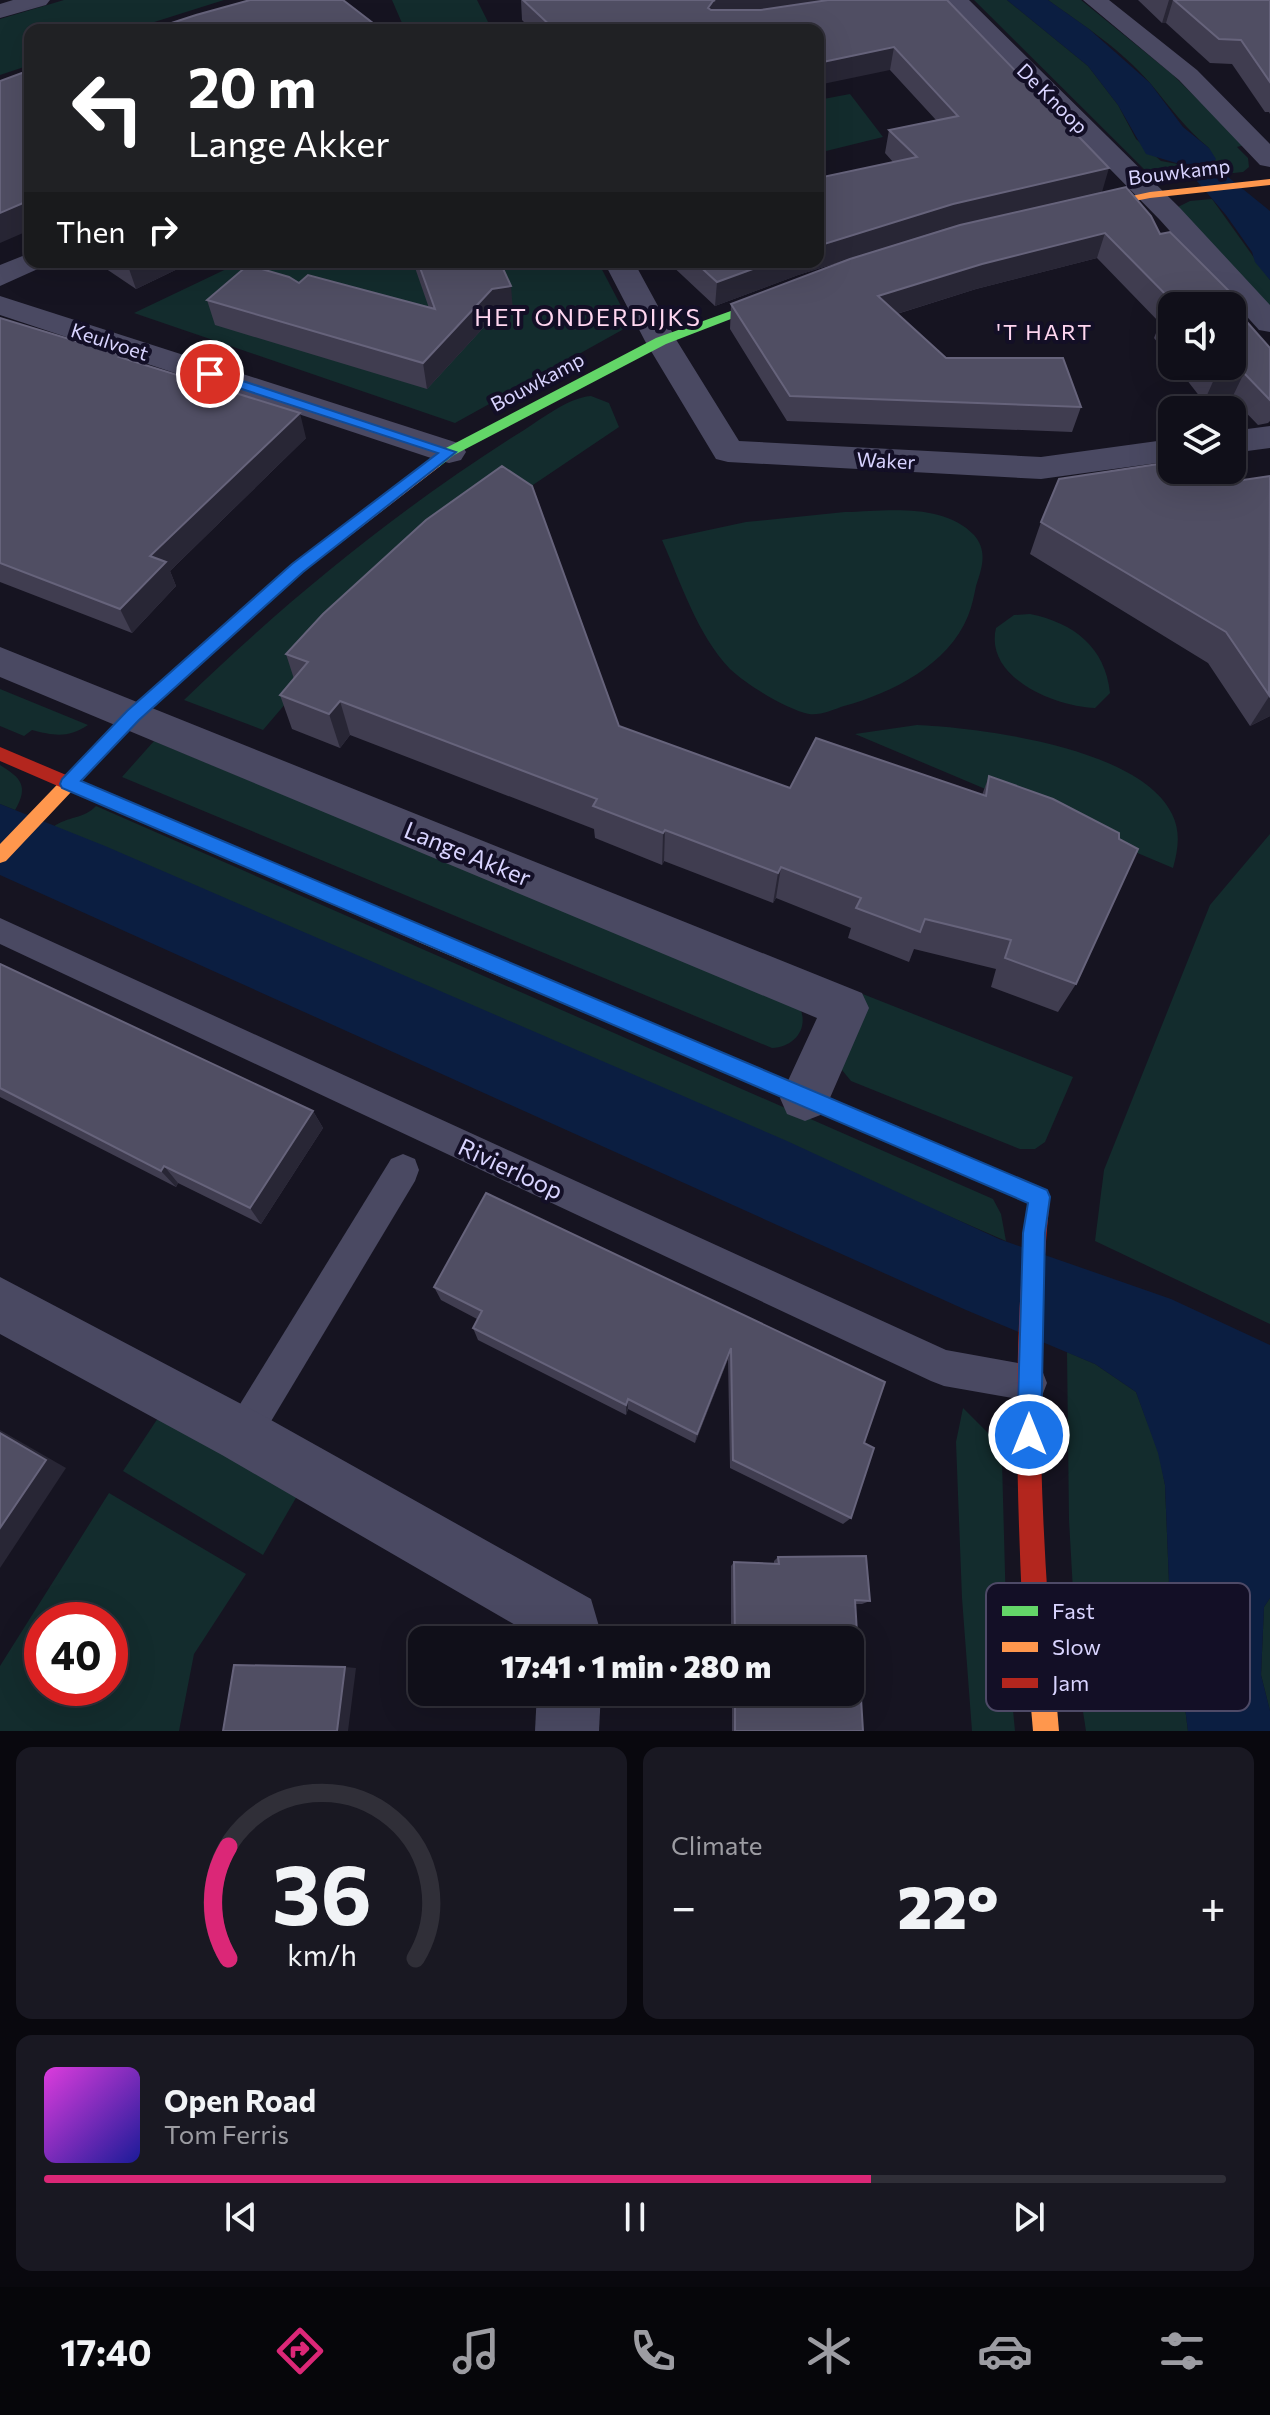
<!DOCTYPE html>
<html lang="en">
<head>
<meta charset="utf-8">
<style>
  :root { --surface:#100f19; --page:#191822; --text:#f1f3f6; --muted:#9c9ca2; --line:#302f38; --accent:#db2777 }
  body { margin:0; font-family:Commissioner,sans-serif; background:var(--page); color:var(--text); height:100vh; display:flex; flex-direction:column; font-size:30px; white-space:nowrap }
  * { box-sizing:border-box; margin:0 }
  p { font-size:26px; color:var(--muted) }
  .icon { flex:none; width:44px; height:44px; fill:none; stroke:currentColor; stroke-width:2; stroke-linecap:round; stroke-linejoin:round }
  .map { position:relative; height:1731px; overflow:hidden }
  .details { display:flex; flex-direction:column; gap:16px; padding:16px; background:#09080e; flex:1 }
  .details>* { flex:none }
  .banner { position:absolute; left:24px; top:24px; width:800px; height:244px; border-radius:16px; box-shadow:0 8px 32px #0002,0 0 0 2px var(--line); background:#202124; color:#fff; overflow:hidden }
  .buttons { position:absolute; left:1158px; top:292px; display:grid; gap:16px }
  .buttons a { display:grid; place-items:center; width:88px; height:88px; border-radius:16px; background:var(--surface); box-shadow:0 8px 32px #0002,0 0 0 2px var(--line); font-size:40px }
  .speed { position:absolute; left:24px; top:1602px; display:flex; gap:16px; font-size:40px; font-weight:700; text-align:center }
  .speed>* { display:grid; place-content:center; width:104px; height:104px; border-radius:50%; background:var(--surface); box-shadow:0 8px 32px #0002,0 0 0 2px var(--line); line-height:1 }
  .speed .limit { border:12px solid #d22; background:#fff; color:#111 }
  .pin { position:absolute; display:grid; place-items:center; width:68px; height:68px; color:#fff; margin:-34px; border:4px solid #fff; border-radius:50%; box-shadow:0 2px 8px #0007 }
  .me { position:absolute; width:88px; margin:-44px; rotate:0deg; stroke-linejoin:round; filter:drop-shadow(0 0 6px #0008) }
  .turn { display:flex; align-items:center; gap:28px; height:168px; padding:0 32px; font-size:36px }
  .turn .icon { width:104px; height:104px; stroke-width:2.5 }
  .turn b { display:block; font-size:56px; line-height:68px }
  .then { display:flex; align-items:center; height:76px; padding:0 32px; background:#0003; gap:16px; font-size:30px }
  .big { font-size:60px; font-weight:800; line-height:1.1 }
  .details .tile { flex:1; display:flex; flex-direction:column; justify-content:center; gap:12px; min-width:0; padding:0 28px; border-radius:16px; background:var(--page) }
  .details .dial { align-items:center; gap:0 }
  .dial svg { height:208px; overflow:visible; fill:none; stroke:var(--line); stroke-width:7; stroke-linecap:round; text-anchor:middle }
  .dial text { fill:var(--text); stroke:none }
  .song { display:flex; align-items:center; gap:24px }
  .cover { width:96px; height:96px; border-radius:12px; background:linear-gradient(135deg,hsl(300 70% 55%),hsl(240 70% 35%)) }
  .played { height:8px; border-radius:4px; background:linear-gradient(90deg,var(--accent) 70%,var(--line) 70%) }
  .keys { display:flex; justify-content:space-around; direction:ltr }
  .heat { display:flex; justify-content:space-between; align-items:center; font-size:44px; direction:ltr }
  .details .tiles { flex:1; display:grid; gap:16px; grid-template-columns:1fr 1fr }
  .tile:last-child { grid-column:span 2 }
  .trip { position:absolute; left:408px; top:1626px; width:456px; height:80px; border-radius:16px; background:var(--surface); box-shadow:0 8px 32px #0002,0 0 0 2px var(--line); font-weight:800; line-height:80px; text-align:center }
  .tabs { display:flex; height:128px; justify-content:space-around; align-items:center; background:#06060a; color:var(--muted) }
  .tabs .icon { width:56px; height:56px }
  .tabs .current { color:var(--accent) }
  .tabs b { font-size:36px; color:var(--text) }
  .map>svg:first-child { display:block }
</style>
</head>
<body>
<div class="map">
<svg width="1270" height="1731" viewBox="0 0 1270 1731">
  <rect width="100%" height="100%" fill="#161421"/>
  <g fill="#132c2d" fill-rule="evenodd">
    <path d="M64 0H224L129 30H30V65L0 75V19Z"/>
    <path d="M392 0H477L492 30H405Z"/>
    <path d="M974 0H1007L1088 66 1118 105 1136 139 1161 161 1183 165 1194 178 1171 180 1151 176Z"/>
    <path d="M1048 0H1081L1172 74 1244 145 1237 147 1248 158 1249 167 1243 172 1224 174 1211 164 1209 148C1185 128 1170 107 1150 83 1122 50 1083 25 1048 0Z"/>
    <path d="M850 94 883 137 818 153V100Z"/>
    <path d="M1212 199 1270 280V310L1178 207 1190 201Z"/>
    <path d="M241 262H598L631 325 455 423 134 313Z"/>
    <path d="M591 396 609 403 619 427 506 503 298 689 263 730 184 700C286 601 396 511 516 435 538 422 566 398 591 396Z"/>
    <path d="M845 512C885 511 943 502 974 535 988 551 982 568 976 586 974 596 972 606 968 616 948 665 892 693 844 706 835 709 819 716 809 714 786 709 747 685 730 669 697 634 681 583 662 540L746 522Z"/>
    <path d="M1030 614C1074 623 1105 647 1110 693L1095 708C1056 707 984 678 996 628L1014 615Z"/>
    <path d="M0 689 88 725C68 738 55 736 32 730L24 736 0 726Z"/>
    <path d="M917 725C983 728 1140 748 1172 814 1181 832 1178 850 1173 868L855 734Z"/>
    <path d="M154 741 800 1008C809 1029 794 1047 772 1048L122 777Z"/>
    <path d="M0 765C21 778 29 786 15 810L0 804Z"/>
    <path d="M96 806 993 1199 1001 1214 1006 1241 53 827C68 816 84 819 96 806Z"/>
    <path d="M1270 834V1324L1095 1241 1104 1170 1210 905Z"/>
    <path d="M845 987 1073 1077 1045 1142 1035 1149H1020L851 1081 842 1070Z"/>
    <path d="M1067 1352 1095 1364 1136 1392 1159 1453 1165 1485 1169 1582 1188 1731H1086L1078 1679 1069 1520Z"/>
    <path d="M963 1408 990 1435 1002 1461 1007 1647 1015 1731H972L962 1598 956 1442Z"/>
    <path d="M160 1415 297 1496 263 1555 123 1471Z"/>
    <path d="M109 1493 246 1574 194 1654 179 1731H0V1666ZM42 1620H110V1688H42Z"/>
    <path d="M1270 1598V1711L1261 1675 1264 1607Z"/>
  </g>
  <g fill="#0b1e41">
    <path d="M1007 0H1048L1089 29 1150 83 1183 127 1209 148 1216 159 1212 164 1270 211V280L1255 262 1252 252 1226 215 1183 165 1146 154 1118 105 1088 66Z"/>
    <path d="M0 804 105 846 787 1141 999 1239 1171 1299 1270 1345V1598L1264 1607 1261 1675 1270 1711V1731H1188L1169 1582 1165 1485 1158 1453 1136 1392 1095 1364 966 1310 0 875Z"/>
  </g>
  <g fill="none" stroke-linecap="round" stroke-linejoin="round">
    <g fill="#4a4962" fill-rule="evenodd">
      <path d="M0 918 946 1350 1029 1365 1042 1370 1047 1383 1042 1396 1029 1401 944 1386 931 1381 0 944Z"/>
      <path d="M403 1154 415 1159 419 1170 415 1181 255 1448 242 1453 229 1448 224 1435 229 1422 391 1159Z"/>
    </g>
    <g fill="#4a4962" fill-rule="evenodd">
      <path d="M13 0H50L46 5 0 18V4Z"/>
      <path d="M944 0H969L1180 208 1270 305V332L1259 330 1160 220Z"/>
      <path d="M1083 0H1109L1197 70 1270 144V167L1260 165 1179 80Z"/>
      <path d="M30 253V262H45L40 268 0 286V265Z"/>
      <path d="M604 262H634L677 341 739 441 1041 457 1172 439V461L1041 479 728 462 716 459 645 341Z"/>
      <path d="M0 296 461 444 466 452 461 460 449 463 437 460 0 315Z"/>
      <path d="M1270 426V448L1232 453V431Z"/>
      <path d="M0 647 862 993 869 1008 823 1114 805 1121 787 1114 780 1098 817 1018 0 677Z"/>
      <path d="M0 1277 262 1415 591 1599 603 1640H541L222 1455 0 1334Z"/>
      <path d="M537 1692H601L599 1731H535Z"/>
    </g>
    <path fill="#63d668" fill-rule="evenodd" d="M783 292 793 295 666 344 454 455 439 467H429L427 464 444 449 656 338Z"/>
    <g fill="#ff974d" fill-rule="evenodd">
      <path d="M1270 179V185L1150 198 1078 212 1072 209 1150 192Z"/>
      <path d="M434 459 441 464 439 467 303 572 139 720 6 861 0 863V844L127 712 293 564Z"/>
      <path d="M421 926 899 1127 902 1134 899 1141 892 1144 885 1141 414 940 412 934 414 928Z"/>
      <path d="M1035 1590 1044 1594 1048 1603 1059 1731H1033L1022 1603 1026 1594Z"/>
    </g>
    <g fill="#b3261e" fill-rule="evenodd">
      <path d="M0 747 428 928 430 934 428 940 421 942 414 940 0 761Z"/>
      <path d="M892 1124 1047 1190 1050 1197C1036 1333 1039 1467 1048 1603L1044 1612 1035 1616 1026 1612 1022 1603C1016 1469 1013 1336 1028 1203L885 1141 882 1134 885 1127Z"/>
    </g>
  </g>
  <g fill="#403d50">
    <path d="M521 0H947L1102 192 1014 213 1160 234 1243 305 1239 313 1270 348V421L1268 423 1258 425 1232 398 1204 402 1176 366H1232V306H1172V361L1154 338 1160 323 1097 258 976 289 897 314 946 358 1081 407 1072 432 787 421 730 329 731 304 953 227 798 275 715 306 668 262H818L893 162 885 153 889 130 936 120 890 70 818 30H532L522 20Z"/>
    <path d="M1138 0H1270V114L1269 112H1265L1232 64 1210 63 1166 23H1162Z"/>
    <path d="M96 262H192L136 289Z"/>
    <path d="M413 262H500L513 311 495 315 427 389 215 325 207 300 299 283 429 308Z"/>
    <path d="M0 318 122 355 124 359 306 438 170 571 176 586 132 633 0 582Z"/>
    <path d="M1270 476V716L1250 726 1208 663 1030 554 1041 522 1216 484Z"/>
    <path d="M286 654 619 726 790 788 982 795 989 776 1076 984 1058 1012 991 987 996 969 914 949 909 962 848 938 851 928 776 898 773 903 664 861 662 865 595 838 594 829 350 735 340 748 292 729 280 695 294 679Z"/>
    <path d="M0 964 313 1111 323 1128 261 1224 178 1183 176 1187 0 1097Z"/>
    <path d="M434 1287 885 1382 864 1443 851 1518 843 1524 730 1468 728 1359 695 1443 628 1409 626 1415 478 1340 473 1328 477 1319 441 1300Z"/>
    <path d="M778 1557 870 1601 862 1604H855L863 1731H732V1692H850V1640H731V1566L734 1562 774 1564V1561Z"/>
  </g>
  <g fill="#282635">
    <path d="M715 0H837L721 20 708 8 713 1Z"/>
    <path d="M1169 0H1173L1166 23H1162Z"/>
    <path d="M894 47 890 70 818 85V63Z"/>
    <path d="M1109 168 1102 192 948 228 798 275 715 306 717 282 772 262H818V246L953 204Z"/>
    <path d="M30 200V230L0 243V213Z"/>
    <path d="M1105 233 1097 258 976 289 874 321 878 296 982 264Z"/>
    <path d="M130 262H192L136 289 127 263Z"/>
    <path d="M511 286 513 311 495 315 427 389 423 363 492 289Z"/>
    <path d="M1244 373 1232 398 1204 402 1215 377Z"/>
    <path d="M300 413 306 438 170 571 176 586 132 633 120 609 150 556Z"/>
    <path d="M1270 695V716L1250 726Z"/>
    <path d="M340 701 350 735 340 748 329 714Z"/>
    <path d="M665 830 664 861 662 865 663 833Z"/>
    <path d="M781 867 776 898 773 903 778 873Z"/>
    <path d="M313 1111 323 1128 261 1224 250 1208Z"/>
    <path d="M164 1166 178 1183 176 1187 161 1171Z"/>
    <path d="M731 1348 728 1359 695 1443 697 1434Z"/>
    <path d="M628 1399V1409L626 1415V1405Z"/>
    <path d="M0 1430 66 1468 0 1568Z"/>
    <path d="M345 1667 356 1668 348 1731H337Z"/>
  </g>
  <g fill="#504e63" stroke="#66637b" stroke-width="2">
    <path d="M250 0H343L382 30H150L196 15Z"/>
    <path d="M523 0H715L713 1 708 8 711 10H761L828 0H947L1109 168 953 204 818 246V178L917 157 889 130 958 116 894 47 818 63V30H555Z"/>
    <path d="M1174 0H1270V82L1241 40 1219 39Z"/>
    <path d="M30 70V200L0 213V81Z"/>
    <path d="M1126 187 1151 216 1160 234 1170 232 1243 305H1232L1270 348V400L1244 373 1215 377 1206 366H1232V306H1177L1105 233 982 264 878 296 946 358H1063L1081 407 790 396 731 304 850 259 960 225Z"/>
    <path d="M418 262H500L511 286 492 289 423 363 207 300 248 265 289 277 299 283 308 275 435 309Z"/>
    <path d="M695 262H772L717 282Z"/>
    <path d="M1172 312V323L1164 313Z"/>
    <path d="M0 318 122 355 119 357 300 413 150 556 166 562 120 609 0 563Z"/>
    <path d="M1172 462V470H1205L1216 484 1270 476 1269 695 1226 632 1041 522 1059 479Z"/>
    <path d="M502 466 532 486 619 726 790 788 816 738 986 796 989 776 1053 799 1119 833V839L1138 849 1076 984 1005 958 1011 940 925 919 920 932 856 908 861 898 781 867 778 873 665 830 663 833 593 806 597 799 340 701 329 714 280 695 308 662 286 654 323 614 426 520Z"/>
    <path d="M0 964 313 1111 250 1208 164 1166 161 1171 0 1088Z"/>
    <path d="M486 1193 885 1382 864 1443 874 1448 851 1518 733 1460 731 1348 697 1434 628 1399 626 1405 473 1328 482 1311 434 1287Z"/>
    <path d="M0 1433 46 1460 0 1528Z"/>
    <path d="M866 1556 870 1601 855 1600 863 1731H735V1692H850V1640H735L734 1562 779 1564 778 1557Z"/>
    <path d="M234 1665 345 1667 337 1731H223Z"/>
  </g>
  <path fill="#1a73e8" stroke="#114b97" stroke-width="2" d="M210 370 456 452 303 572 139 720 81 781 1047 1190 1050 1197 1045 1233 1041 1435 1037 1444 1029 1447 1020 1444 1017 1435 1023 1233 1028 1203 62 788 60 784 62 779 127 711 292 564 438 453 205 377V371Z"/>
  <g text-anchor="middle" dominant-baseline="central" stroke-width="8" stroke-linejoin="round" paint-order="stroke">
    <g font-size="20" fill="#d9d4ff" stroke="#130f26">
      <text transform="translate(1053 98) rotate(45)">De Knoop</text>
      <text transform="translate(1179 171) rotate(-7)">Bouwkamp</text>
      <text transform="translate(110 341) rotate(18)">Keulvoet</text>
      <text transform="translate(537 381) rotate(-28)">Bouwkamp</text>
      <text transform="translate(886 460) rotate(3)">Waker</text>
    </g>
    <g font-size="22" letter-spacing="2" fill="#ffd6f0" stroke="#130f26">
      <text x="1045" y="331">'T HART</text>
    </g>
    <g font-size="24" letter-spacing="2" fill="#ffd6f0" stroke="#130f26">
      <text x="588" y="316">HET ONDERDIJKS</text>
    </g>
    <g font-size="24" fill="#d9d4ff" stroke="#130f26">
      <text transform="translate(468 853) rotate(22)">Lange Akker</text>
      <text transform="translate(511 1168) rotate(25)">Rivierloop</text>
    </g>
  </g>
  <rect x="986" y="1583" width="264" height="128" rx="12" fill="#130f26" stroke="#4e4a67" stroke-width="2"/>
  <rect x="1002" y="1606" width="36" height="10" fill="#63d668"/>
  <rect x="1002" y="1642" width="36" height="10" fill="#ff974d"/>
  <rect x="1002" y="1678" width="36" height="10" fill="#b3261e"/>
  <g font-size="22" fill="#d9d4ff">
    <text x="1052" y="1619">Fast</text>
    <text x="1052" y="1655">Slow</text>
    <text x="1052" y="1691">Jam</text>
  </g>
</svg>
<div class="buttons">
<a><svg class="icon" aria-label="sound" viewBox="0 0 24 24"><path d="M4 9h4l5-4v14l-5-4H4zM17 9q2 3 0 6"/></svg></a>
<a><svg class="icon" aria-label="layers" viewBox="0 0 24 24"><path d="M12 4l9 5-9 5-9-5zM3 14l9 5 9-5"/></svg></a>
</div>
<div class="speed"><div class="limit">40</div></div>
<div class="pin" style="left:210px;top:374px;background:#d93025"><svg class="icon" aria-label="arrive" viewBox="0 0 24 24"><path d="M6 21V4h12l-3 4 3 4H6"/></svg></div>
<svg class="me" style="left:1029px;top:1435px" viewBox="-20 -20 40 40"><circle r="17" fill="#1a73e8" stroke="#fff" stroke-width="3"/><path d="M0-11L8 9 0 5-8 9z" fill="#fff"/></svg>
<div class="trip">17:41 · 1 min · 280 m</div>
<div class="banner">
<div class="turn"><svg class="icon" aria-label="left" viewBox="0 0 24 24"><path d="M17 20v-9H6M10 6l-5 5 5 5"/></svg><div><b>20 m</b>Lange Akker</div></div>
<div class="then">Then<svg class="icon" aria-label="right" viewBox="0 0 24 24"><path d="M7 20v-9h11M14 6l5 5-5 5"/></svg></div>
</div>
</div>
<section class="details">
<div class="tiles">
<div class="tile dial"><svg viewBox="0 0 100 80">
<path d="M14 69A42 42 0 1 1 86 69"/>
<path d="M14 69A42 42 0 0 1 14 26" stroke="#db2777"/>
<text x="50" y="56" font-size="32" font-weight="700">36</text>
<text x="50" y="72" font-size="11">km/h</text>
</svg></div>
<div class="tile"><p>Climate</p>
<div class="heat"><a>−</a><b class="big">22°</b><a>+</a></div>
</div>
<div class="tile">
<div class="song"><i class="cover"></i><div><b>Open Road</b><p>Tom Ferris</p></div></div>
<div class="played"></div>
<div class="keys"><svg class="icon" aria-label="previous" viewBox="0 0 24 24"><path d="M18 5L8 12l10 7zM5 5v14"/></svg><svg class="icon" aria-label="pause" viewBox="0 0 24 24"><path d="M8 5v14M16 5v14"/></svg><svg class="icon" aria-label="next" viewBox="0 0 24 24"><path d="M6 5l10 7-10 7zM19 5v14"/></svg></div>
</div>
</div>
</section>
<nav class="tabs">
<b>17:40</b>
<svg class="icon current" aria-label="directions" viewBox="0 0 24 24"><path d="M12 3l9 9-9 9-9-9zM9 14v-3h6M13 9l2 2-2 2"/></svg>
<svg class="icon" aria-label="music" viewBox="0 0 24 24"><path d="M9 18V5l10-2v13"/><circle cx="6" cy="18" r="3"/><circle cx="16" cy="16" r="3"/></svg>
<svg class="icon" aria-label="phone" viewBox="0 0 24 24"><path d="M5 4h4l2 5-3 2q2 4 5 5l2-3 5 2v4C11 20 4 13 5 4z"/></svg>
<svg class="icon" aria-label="climate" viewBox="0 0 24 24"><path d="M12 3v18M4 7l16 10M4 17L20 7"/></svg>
<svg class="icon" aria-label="car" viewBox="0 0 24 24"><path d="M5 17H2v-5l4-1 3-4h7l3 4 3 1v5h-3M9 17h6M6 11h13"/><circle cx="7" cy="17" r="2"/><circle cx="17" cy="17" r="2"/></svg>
<svg class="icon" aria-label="filters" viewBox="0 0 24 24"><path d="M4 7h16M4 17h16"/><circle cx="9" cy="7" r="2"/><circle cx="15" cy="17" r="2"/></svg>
</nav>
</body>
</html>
